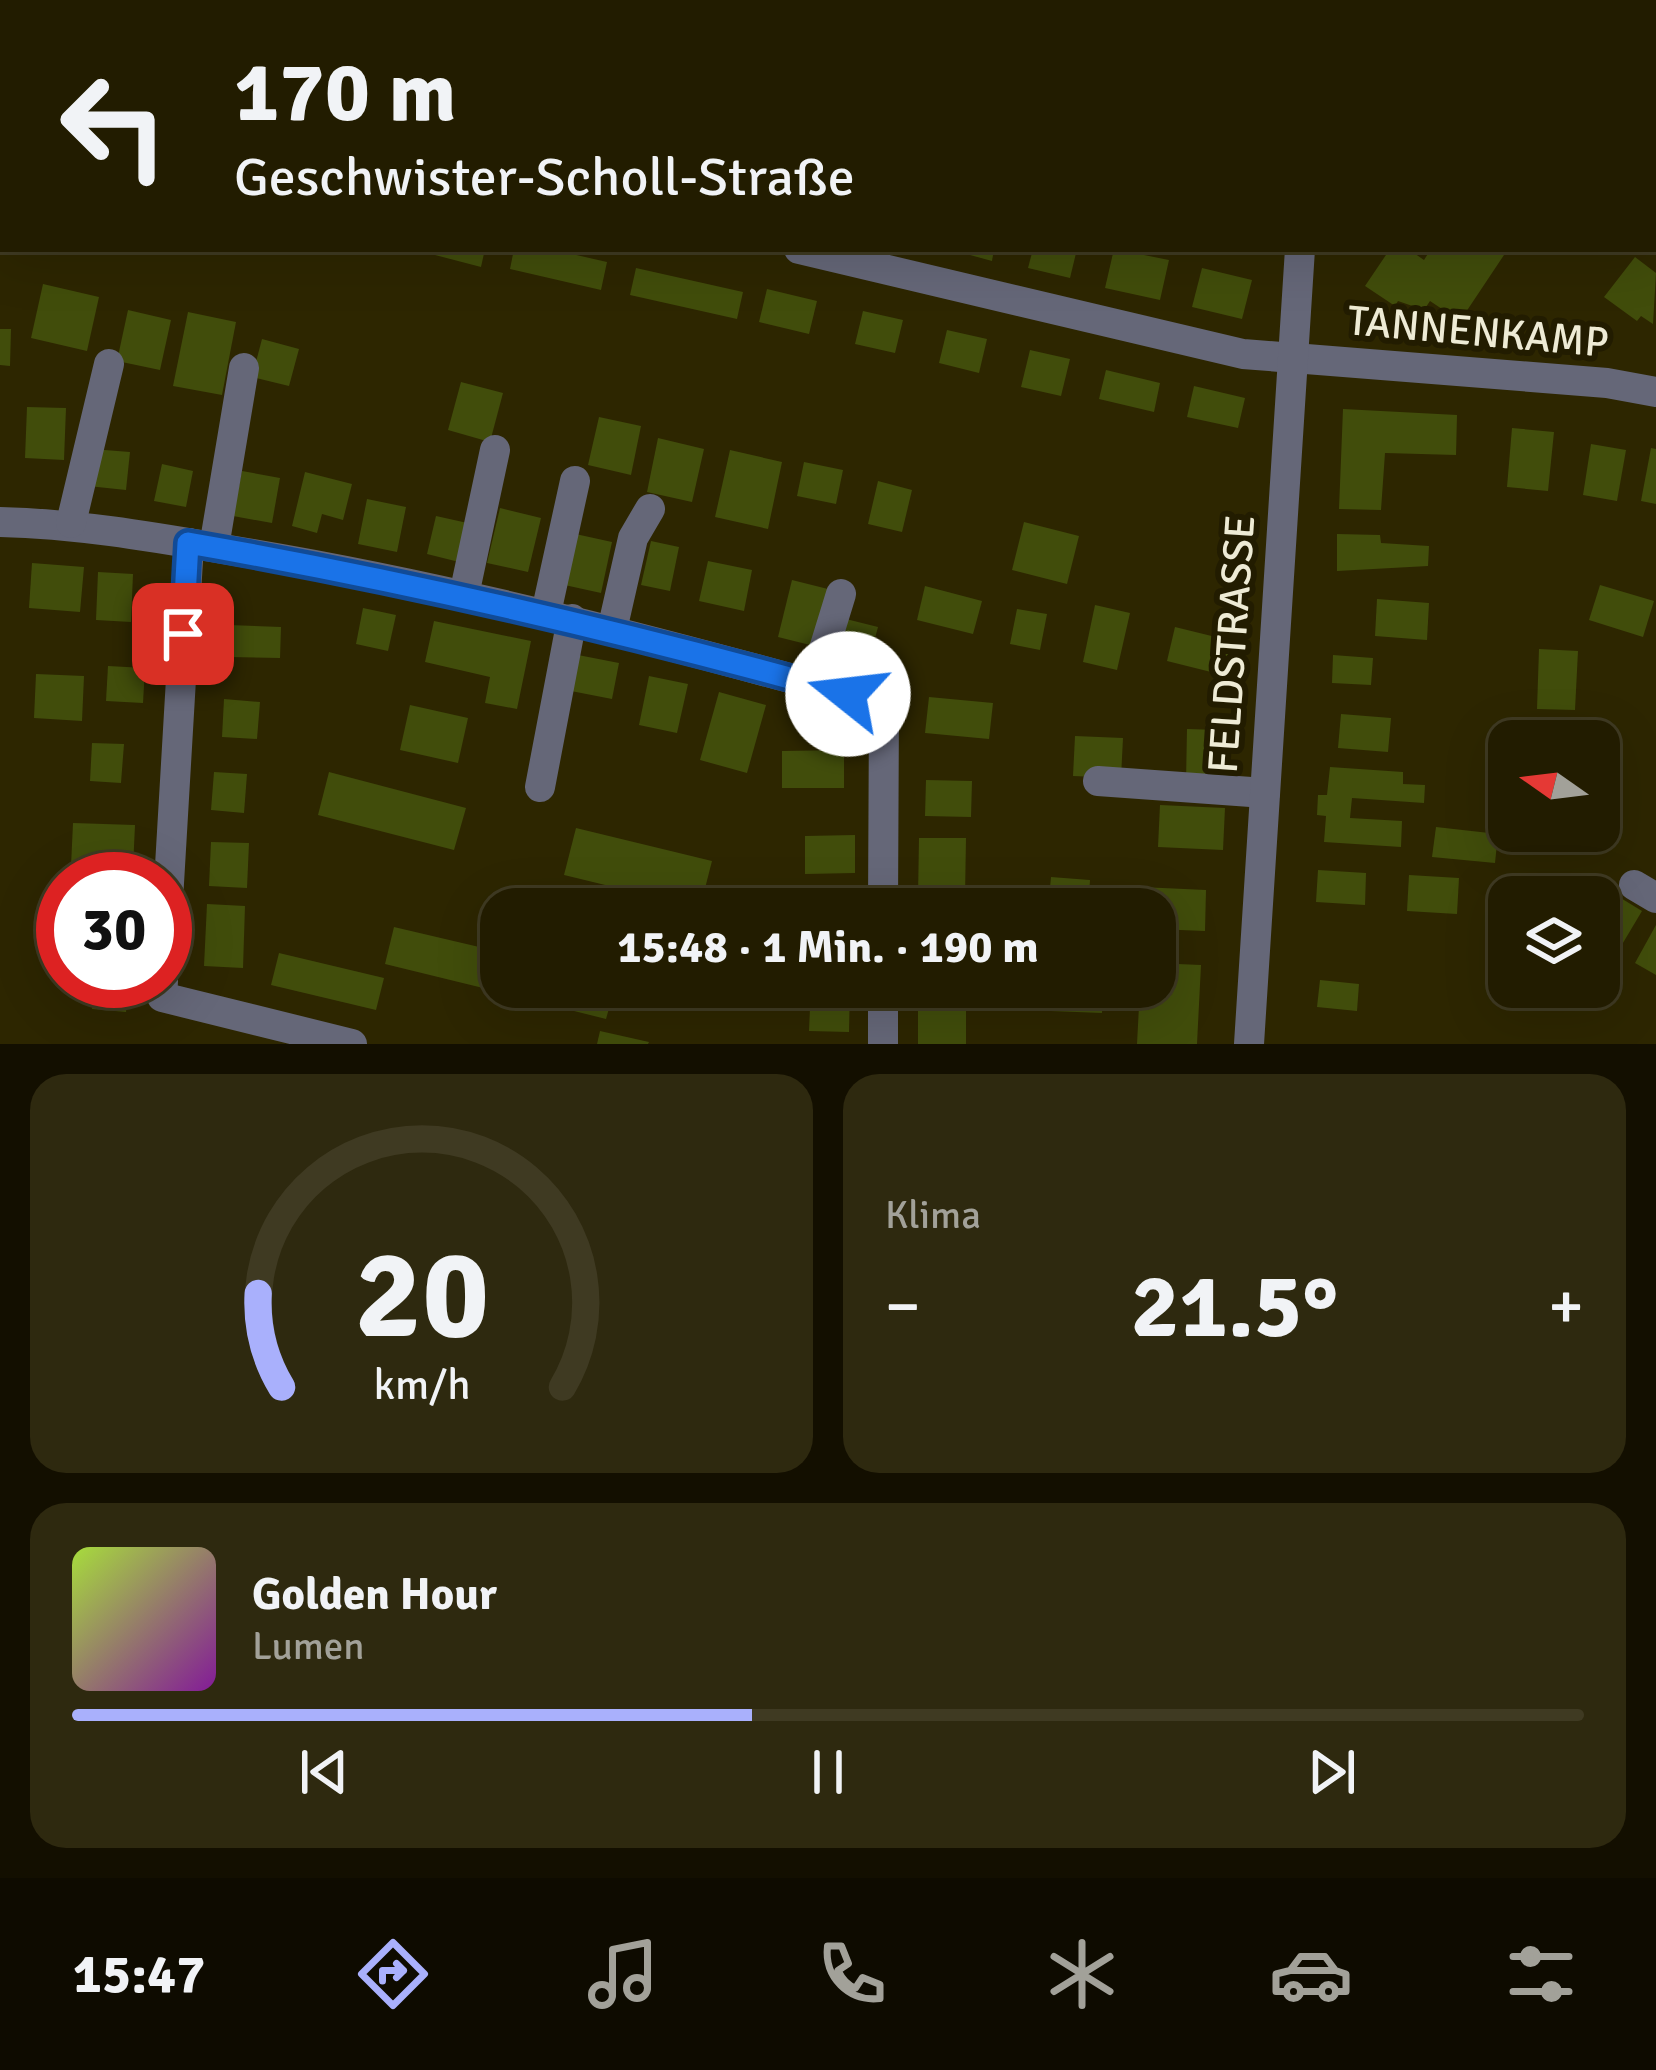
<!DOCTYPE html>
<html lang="de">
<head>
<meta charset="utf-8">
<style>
  :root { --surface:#221c00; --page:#2e290f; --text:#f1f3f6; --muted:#a2a199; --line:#3f3a22; --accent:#a9b0fc }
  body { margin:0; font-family:Signika,sans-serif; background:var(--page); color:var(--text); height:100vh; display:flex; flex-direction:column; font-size:45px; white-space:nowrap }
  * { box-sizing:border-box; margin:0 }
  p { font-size:39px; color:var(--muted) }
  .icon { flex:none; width:66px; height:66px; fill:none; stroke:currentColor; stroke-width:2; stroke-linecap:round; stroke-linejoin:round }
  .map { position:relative; height:1044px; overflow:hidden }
  .sheet { display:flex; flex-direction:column; gap:30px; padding:30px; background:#130f00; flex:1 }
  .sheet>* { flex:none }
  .top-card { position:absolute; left:0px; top:0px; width:1656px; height:252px; box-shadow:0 12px 48px #0002,0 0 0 3px var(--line); background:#221c00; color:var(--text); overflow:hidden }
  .needle { width:78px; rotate:284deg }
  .buttons { position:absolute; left:1488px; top:720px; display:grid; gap:24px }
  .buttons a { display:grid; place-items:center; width:132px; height:132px; border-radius:24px; background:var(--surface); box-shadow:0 12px 48px #0002,0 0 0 3px var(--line); font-size:60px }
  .speed { position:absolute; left:36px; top:852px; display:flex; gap:24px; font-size:60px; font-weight:700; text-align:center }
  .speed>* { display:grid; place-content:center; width:156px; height:156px; border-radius:50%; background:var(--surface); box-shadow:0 12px 48px #0002,0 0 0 3px var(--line); line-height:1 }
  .speed .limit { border:18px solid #d22; background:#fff; color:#111 }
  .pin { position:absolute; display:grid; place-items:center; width:102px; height:102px; color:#fff; margin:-51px; border-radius:24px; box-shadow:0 6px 18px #0006 }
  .me { position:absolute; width:132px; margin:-66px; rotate:286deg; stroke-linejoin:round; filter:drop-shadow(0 0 9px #0008) }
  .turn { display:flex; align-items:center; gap:42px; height:252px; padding:0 36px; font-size:54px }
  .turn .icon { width:156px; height:156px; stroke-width:2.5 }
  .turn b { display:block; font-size:84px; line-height:102px }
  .big { font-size:90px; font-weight:800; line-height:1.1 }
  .sheet .tile { flex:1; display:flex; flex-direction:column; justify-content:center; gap:18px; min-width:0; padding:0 42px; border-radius:36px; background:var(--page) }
  .sheet .dial { align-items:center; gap:0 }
  .dial svg { height:312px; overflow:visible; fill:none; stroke:var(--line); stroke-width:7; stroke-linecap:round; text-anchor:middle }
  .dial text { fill:var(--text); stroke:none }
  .song { display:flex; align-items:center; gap:36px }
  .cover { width:144px; height:144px; border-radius:18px; background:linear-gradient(135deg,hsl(80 70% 55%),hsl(290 70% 35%)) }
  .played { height:12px; border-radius:6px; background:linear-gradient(90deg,var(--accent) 45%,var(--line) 45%) }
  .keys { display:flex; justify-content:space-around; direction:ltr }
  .heat { display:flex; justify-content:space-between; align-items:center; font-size:66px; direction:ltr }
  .sheet .tiles { flex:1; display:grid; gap:30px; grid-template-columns:1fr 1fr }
  .tile:last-child { grid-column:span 2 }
  .trip { position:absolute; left:480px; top:888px; width:696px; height:120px; border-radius:36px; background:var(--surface); box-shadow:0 12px 48px #0002,0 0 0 3px var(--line); font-weight:800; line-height:120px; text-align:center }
  .dock { display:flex; height:192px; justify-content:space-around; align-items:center; background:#0e0b00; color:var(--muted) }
  .dock .icon { width:84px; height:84px }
  .dock .on { color:var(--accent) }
  .dock b { font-size:54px; color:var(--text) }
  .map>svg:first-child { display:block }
</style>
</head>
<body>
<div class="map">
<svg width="1656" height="1044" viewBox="0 0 1656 1044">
  <rect width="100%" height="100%" fill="#2d2600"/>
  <g fill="#414d0b">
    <path d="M412 249H485L481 267Z"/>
    <path d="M514 249H550L607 262 601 290 510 269Z"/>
    <path d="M948 249H994L992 261Z"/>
    <path d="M1033 249H1077L1070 278 1028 268Z"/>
    <path d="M1114 249 1169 260 1160 300 1105 288Z"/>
    <path d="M1390 249H1408L1424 260 1431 249H1508L1460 321 1430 301 1424 310 1398 301 1395 306 1365 286Z"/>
    <path d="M1635 257 1656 273 1653 324 1641 316 1637 321 1604 297Z"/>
    <path d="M636 268 743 292 737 319 630 295Z"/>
    <path d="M1202 268 1252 280 1242 319 1192 307Z"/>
    <path d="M43 284 99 297 87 351 31 338Z"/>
    <path d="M767 289 817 301 809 334 759 322Z"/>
    <path d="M128 310 171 320 160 370 117 361Z"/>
    <path d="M863 311 903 320 895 353 855 344Z"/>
    <path d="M188 312 236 322 222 395 173 386Z"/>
    <path d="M0 329H11L10 366 0 365Z"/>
    <path d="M947 330 987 339 979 373 939 363Z"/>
    <path d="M262 339 299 349 289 386 252 377Z"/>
    <path d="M1030 350 1070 359 1061 396 1021 387Z"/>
    <path d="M1106 370 1160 383 1154 412 1099 399Z"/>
    <path d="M461 382 503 393 490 442 448 430Z"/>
    <path d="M1194 386 1245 398 1238 428 1187 417Z"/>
    <path d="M27 407 66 408 64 460 25 458Z"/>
    <path d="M1343 409 1457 415 1456 455 1385 453 1381 510 1339 509Z"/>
    <path d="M599 417 641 426 631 475 588 465Z"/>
    <path d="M1512 428 1554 432 1548 491 1507 487Z"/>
    <path d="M658 438 704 449 692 502 647 492Z"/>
    <path d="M1591 444 1626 450 1617 501 1583 495Z"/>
    <path d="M1651 448 1656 449V504L1641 501Z"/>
    <path d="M92 449 130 452 126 490 88 486Z"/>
    <path d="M730 450 782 462 768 529 715 517Z"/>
    <path d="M804 462 843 470 836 504 797 496Z"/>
    <path d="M162 464 193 471 186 507 154 501Z"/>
    <path d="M242 471 280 478 272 523 233 516Z"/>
    <path d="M305 472 352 484 343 520 322 514 317 533 292 526Z"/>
    <path d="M878 481 912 490 902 532 868 524Z"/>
    <path d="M367 499 406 507 397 552 358 544Z"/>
    <path d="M500 508 541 518 528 572 487 563Z"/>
    <path d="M436 516 472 524 463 563 427 554Z"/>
    <path d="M1024 522 1079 536 1067 584 1012 570Z"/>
    <path d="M571 533 612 542 601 593 560 584Z"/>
    <path d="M1337 534 1380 535 1381 543 1429 546 1428 566 1337 571Z"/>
    <path d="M651 541 679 547 670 591 641 585Z"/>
    <path d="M708 561 752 570 744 611 699 601Z"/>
    <path d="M32 563 84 567 80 612 29 608Z"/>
    <path d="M98 572 133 574 131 622 96 620Z"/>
    <path d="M792 580 828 589 814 646 778 637Z"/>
    <path d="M1600 585 1654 601 1643 637 1589 620Z"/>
    <path d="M925 586 982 601 973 634 917 620Z"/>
    <path d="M1377 599 1429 603 1427 640 1375 636Z"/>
    <path d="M1095 605 1130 613 1117 670 1083 662Z"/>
    <path d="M363 608 396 615 388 651 356 644Z"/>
    <path d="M1017 609 1047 614 1040 650 1010 644Z"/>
    <path d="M846 619 878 627 870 657 839 649Z"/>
    <path d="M434 621 531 641 517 709 485 703 490 677 425 662Z"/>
    <path d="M229 625 281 627 280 658 228 657Z"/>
    <path d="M1175 627 1232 641 1223 675 1167 661Z"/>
    <path d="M1539 649 1578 651 1575 710 1537 709Z"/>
    <path d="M578 655 619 663 612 699 571 691Z"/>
    <path d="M1333 655 1373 658 1371 685 1332 683Z"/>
    <path d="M108 666 145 668 143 703 106 701Z"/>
    <path d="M36 674 84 676 82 721 34 718Z"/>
    <path d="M649 676 688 684 677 733 639 725Z"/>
    <path d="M719 692 766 705 747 773 700 760Z"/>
    <path d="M929 697 993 703 989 739 925 733Z"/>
    <path d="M224 699 260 702 257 739 222 737Z"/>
    <path d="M410 705 468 718 458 763 400 750Z"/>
    <path d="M1341 714 1391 718 1388 752 1338 748Z"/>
    <path d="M1187 729 1219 730 1218 746H1229L1228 783 1186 782Z"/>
    <path d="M1075 736 1123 738 1121 778 1073 776Z"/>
    <path d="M92 743 124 744 121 783 90 781Z"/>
    <path d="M844 750V788H782V751Z"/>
    <path d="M1330 767 1403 772V784L1425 785 1424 803 1352 798 1350 818 1402 821 1401 847 1324 842 1326 816 1317 815 1318 795H1327Z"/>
    <path d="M214 772 247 774 244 813 211 810Z"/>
    <path d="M329 772 466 808 454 850 318 815Z"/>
    <path d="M926 780 972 781 971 817 925 816Z"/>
    <path d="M1160 805 1225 808 1223 850 1158 847Z"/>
    <path d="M73 823 135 825 133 868 71 866Z"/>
    <path d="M1436 827 1498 834 1495 863 1432 857Z"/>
    <path d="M576 828 712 861 700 908 564 875Z"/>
    <path d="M855 835V873L805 874V836Z"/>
    <path d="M919 838H966L965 897H918Z"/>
    <path d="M211 842 249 843 247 888 209 886Z"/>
    <path d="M1318 870 1366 873 1365 905 1316 902Z"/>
    <path d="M1409 875 1459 878 1457 914 1407 911Z"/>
    <path d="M1051 877 1090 880 1088 909H1048Z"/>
    <path d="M1496 878 1554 885 1553 897H1509V915L1492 913Z"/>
    <path d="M1601 886 1642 911 1611 963 1599 955 1595 897Z"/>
    <path d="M1141 887 1206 890 1205 931 1155 929V909H1140Z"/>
    <path d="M207 904 245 906 243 968 204 966Z"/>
    <path d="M1656 925V975L1635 963Z"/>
    <path d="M394 927 492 950 483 988 385 964Z"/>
    <path d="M279 953 384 978 376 1010 271 985Z"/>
    <path d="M1155 963 1201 965 1197 1044H1137L1140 987H1155Z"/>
    <path d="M1320 980 1359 984 1357 1011 1317 1007Z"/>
    <path d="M94 981H129L126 1012 92 1009Z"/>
    <path d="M512 987H615L606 1019 510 995Z"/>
    <path d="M797 987H850L849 1032 809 1031 810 1008H797Z"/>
    <path d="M1050 987H1103L1102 1013 1050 1011Z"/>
    <rect x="918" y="999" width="48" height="45"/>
    <path d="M600 1031 649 1042 648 1044H597Z"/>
  </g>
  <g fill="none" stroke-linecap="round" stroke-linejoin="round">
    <g stroke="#656778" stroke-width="30">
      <path d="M1316 3V0"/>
      <path d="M0 70H3"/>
      <path d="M799 249 1243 354 1607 383 1656 392"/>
      <path d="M0 522C86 524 169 540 253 554 467 590 675 646 884 704L883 909"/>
      <path d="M71 523 109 364"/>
      <path d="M214 547 244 368"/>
      <path d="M464 595 495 450"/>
      <path d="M546 613 575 481"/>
      <path d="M612 630 633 538 650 509"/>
      <path d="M813 685 841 594"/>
      <path d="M1098 781 1265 793"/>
      <path d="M540 787 572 619"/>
      <path d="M1634 885 1656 898"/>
      <path d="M165 951 189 543"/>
      <path d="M163 981 162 997 352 1044"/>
      <path d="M883 1044V987"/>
      <path d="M1249 1044 1300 249"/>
    </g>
  </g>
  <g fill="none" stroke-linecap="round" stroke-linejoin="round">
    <g stroke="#114b97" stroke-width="30">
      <path id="route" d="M183 634 188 543C412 582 629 633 848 694"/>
    </g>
    <use href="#route" stroke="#1a73e8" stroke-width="21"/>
  </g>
  <g text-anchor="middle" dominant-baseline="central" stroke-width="12" stroke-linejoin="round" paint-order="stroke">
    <g font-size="42" fill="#eeebd5" stroke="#221c00">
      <text transform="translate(1478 332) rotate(5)">TANNENKAMP</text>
      <text transform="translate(1232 644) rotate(-86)">FELDSTRASSE</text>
    </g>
  </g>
</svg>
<div class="buttons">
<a><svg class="needle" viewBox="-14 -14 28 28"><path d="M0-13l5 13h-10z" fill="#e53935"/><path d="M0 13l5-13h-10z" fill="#a2a199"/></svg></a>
<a><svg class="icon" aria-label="layers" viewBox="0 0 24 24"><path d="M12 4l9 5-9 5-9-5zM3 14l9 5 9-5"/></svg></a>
</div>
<div class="speed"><div class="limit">30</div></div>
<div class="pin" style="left:183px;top:634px;background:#d93025"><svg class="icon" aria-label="arrive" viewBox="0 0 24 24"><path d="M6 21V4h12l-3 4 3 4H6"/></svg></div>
<svg class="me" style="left:848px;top:694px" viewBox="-20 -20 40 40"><circle r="19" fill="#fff"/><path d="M0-13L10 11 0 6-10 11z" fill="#1a73e8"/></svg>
<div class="trip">15:48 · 1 Min. · 190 m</div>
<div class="top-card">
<div class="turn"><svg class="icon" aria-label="left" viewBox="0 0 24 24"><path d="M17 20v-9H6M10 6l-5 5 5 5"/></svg><div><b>170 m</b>Geschwister-Scholl-Straße</div></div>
</div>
</div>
<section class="sheet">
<div class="tiles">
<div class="tile dial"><svg viewBox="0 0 100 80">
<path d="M14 69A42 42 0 1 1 86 69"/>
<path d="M14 69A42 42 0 0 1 8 45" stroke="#a9b0fc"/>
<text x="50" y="56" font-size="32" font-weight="700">20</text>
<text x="50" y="72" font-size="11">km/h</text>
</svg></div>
<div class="tile"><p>Klima</p>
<div class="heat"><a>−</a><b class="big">21.5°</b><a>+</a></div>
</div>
<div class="tile">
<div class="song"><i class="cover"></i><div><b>Golden Hour</b><p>Lumen</p></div></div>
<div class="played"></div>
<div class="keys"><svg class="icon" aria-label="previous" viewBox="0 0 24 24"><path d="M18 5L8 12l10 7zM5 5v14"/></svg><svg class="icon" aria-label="pause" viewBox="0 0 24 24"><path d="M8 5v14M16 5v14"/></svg><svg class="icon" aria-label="next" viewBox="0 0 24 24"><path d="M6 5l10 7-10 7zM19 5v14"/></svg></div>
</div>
</div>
</section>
<nav class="dock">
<b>15:47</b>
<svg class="icon on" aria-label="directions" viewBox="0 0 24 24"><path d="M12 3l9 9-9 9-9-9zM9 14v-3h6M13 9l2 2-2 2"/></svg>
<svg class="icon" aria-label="music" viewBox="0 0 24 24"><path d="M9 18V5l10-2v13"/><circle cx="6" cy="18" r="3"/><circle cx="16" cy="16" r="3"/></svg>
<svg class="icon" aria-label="phone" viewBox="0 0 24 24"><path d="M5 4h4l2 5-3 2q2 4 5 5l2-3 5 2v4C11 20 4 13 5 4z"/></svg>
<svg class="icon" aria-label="climate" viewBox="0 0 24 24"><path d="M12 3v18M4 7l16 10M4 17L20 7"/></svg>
<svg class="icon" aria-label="car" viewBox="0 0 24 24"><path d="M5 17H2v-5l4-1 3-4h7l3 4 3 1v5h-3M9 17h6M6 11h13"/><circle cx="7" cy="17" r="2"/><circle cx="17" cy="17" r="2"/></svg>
<svg class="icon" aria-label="filters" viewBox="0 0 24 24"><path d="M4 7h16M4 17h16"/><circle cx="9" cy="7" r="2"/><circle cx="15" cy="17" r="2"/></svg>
</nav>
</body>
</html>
